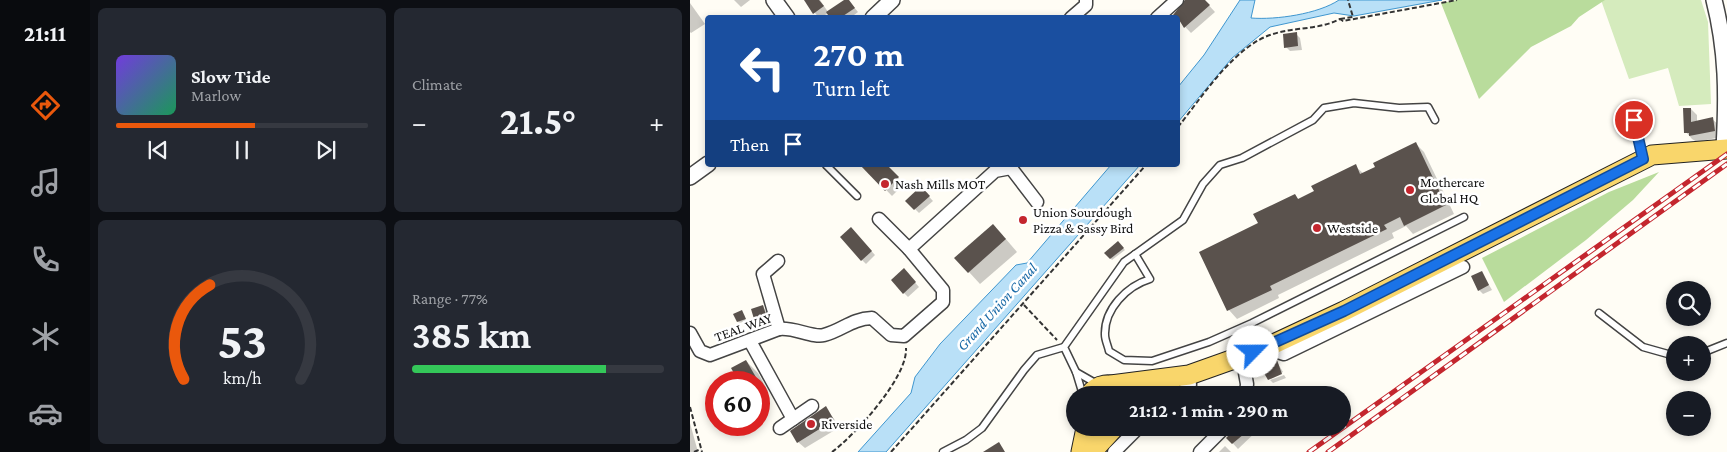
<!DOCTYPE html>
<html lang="en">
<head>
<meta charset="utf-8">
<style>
  :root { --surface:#171b24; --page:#242831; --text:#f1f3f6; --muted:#9ea1a6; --line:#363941; --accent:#ea580c }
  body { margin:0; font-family:"Crimson Pro",serif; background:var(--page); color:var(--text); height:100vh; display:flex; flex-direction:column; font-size:19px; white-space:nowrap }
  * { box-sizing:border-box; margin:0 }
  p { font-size:16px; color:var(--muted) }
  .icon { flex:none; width:28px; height:28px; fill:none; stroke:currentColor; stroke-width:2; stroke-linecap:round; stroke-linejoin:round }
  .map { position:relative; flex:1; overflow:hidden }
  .panel { display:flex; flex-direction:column; gap:8px; padding:8px; background:#0d0f14; width:600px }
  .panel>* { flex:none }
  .top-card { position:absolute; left:15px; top:15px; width:475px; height:152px; border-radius:5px; box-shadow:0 2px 8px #0003; background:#1a4fa0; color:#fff; overflow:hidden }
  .controls { position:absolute; left:976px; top:281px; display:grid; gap:10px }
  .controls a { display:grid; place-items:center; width:45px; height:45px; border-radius:50%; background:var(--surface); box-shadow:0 2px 8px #0003; font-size:25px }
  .speed { position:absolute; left:15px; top:371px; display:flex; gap:10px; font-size:25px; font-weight:700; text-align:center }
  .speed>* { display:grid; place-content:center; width:65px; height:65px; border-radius:50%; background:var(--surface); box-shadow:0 2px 8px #0003; line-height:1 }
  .speed .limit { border:8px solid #d22; background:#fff; color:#111 }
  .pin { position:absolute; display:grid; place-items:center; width:42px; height:42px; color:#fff; margin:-21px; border:2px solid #fff; border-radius:50%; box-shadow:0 1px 5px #0007 }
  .me { position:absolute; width:55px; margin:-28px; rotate:67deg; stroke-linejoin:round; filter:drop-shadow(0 0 4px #0008) }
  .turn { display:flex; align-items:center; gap:18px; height:105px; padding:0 25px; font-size:22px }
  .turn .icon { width:65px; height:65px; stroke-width:2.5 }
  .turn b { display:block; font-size:35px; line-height:42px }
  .then { display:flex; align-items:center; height:48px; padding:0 25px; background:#0003; gap:10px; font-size:19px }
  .big { font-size:38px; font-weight:700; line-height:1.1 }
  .panel .card { flex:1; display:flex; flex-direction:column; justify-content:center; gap:8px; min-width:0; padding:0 18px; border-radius:8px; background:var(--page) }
  .panel .dial { align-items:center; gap:0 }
  .dial svg { height:130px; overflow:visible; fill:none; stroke:var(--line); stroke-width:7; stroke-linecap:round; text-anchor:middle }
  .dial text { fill:var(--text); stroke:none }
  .song { display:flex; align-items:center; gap:15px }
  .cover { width:60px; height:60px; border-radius:8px; background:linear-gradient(135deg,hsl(260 70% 55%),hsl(150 70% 35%)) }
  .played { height:5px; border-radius:2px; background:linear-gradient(90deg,var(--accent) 55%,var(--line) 55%) }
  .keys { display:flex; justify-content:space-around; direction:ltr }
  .heat { display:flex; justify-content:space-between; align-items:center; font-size:28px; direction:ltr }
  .charge { height:8px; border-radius:4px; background:linear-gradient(90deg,#34c759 77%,var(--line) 0) }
  .panel .tiles { flex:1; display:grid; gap:8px; grid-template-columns:repeat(2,1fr) }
  .trip { position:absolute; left:376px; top:386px; width:285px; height:50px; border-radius:25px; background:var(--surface); box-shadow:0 2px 8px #0003; font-weight:700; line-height:50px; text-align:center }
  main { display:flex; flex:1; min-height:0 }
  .dock { display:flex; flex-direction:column; width:90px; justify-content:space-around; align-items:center; background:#090b0e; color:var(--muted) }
  .dock .icon { width:35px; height:35px }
  .dock .selected { color:var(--accent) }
  .dock b { font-size:22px; color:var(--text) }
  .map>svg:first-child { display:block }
</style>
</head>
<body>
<main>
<nav class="dock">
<b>21:11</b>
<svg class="icon selected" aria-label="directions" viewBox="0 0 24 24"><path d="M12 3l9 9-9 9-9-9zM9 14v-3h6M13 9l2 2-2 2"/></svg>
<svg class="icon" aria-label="music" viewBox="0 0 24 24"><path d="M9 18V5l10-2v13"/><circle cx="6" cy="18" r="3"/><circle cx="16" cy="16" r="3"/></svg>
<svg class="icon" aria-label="phone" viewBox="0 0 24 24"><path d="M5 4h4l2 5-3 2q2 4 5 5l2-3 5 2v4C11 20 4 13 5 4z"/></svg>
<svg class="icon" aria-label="climate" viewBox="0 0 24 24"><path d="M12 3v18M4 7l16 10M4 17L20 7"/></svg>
<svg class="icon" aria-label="car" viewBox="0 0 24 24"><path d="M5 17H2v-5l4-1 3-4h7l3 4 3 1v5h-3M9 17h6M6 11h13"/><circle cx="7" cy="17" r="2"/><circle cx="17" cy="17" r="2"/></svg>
</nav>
<section class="panel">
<div class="tiles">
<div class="card">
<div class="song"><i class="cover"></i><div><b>Slow Tide</b><p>Marlow</p></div></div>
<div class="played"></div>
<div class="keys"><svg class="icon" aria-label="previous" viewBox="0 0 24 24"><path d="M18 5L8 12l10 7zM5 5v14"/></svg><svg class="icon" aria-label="pause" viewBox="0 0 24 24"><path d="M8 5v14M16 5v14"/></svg><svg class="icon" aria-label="next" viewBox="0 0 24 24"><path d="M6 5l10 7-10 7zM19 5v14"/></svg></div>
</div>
<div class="card"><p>Climate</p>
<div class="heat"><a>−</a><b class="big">21.5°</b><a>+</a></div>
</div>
<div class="card dial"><svg viewBox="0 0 100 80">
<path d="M14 69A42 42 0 1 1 86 69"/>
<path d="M14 69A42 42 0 0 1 30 11" stroke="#ea580c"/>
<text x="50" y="56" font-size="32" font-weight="700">53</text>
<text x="50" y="72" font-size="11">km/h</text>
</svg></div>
<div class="card"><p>Range · 77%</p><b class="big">385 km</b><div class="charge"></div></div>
</div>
</section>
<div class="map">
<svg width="1037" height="452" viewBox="0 0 1037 452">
  <rect width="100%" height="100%" fill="#fffdf5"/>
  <path fill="#d5ebbd" d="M911 0H1011L1018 22 1021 104 989 106 978 68 939 79Z"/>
  <g fill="#b9dc9c">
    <path d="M767 0H915L889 17 881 26 841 47 789 99 751 3Z"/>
    <path d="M969 172 943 200 896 240 814 302 792 258 919 192Z"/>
  </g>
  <g fill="#b9e0f7" stroke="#3f96cf">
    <path d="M550 0H565L561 18C586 20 628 14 649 0H752L664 16 644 13 580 27 542 58 488 122V87L514 55Z"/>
    <path d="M421 165H450L196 452H168L221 393 225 377 250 344 326 265 337 263Z"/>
  </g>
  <g fill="#0003">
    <path d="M44 0H60L51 7Z"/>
    <path d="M115 0H130L138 12 158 0 168 12 160 18H142L139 13 129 18Z"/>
    <path d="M499 0H514L525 12 501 33 484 15Z"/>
    <path d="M0 3 15 24 1 33 0 32Z"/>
    <path d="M606 34 610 38 612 50 600 51 596 47Z"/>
    <path d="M1001 109 1007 115V122L1022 119 1029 125 1031 137 1007 142 1002 139 996 132Z"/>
    <path d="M726 144 734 152 764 214 723 234 716 226 702 233 704 238 588 295 589 298 547 319 539 310 511 252 569 224 605 195 609 200 626 192 665 166 674 174Z"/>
    <path d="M178 165H196L214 184 202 196 175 168Z"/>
    <path d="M231 188 243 201 229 213 217 201Z"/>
    <path d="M165 233 185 255 176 264 172 260Z"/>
    <path d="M315 238 327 252 290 284 279 272Z"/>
    <path d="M428 243 435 250 422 260 416 253Z"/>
    <path d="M214 270 229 287 218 297 214 293Z"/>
    <path d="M792 273 802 290 793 294 789 290Z"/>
    <path d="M73 306 80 319 69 322 65 318Z"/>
    <path d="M52 312 56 321 49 323 45 314Z"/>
    <path d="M56 361 68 373 78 391 69 396V382H51L43 369Z"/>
    <path d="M587 362 593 372 578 379 572 367Z"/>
    <path d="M594 375 596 378 583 383 580 380Z"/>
    <path d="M135 407 150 427 115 448 108 442Z"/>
    <path d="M0 423 8 452H0Z"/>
    <path d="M549 428H570L548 449 538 438Z"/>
    <path d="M535 446 541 452H529Z"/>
  </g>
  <g fill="#5a524d">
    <path d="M114 0H129L134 6 123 14Z"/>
    <path d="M154 0H159L165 8 150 18H140L136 12Z"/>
    <path d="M495 0H515L520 5 494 28 488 18 483 15Z"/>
    <path d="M607 32 608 46 594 48 593 34Z"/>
    <path d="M993 108H1001V122L1023 117 1025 131 999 136V133H994Z"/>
    <path d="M726 142 756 205 714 226 710 217 694 225 697 229 580 286 582 290 537 311 509 252 568 223 563 214 605 194 608 199 624 191 621 186 666 164 670 174 685 167 683 163Z"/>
    <path d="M170 165H197L209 177 195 191Z"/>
    <path d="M231 186 240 196 224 210 215 201Z"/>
    <path d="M303 224 316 239 278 273 264 258Z"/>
    <path d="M161 227 182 251 171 261 150 237Z"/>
    <path d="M428 241 434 248 420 259 414 253Z"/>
    <path d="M214 268 226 282 213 294 201 280Z"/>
    <path d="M792 271 799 285 788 291 781 276Z"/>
    <path d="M73 305 76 315 64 319 61 309Z"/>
    <path d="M52 310 56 319 47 322 43 314Z"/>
    <path d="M56 360 67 379 60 382H49L41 368Z"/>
    <path d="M587 360 592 374 578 380 570 366Z"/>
    <path d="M136 406 144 420 107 443 100 431Z"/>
    <path d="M546 428 554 434 542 444 536 438Z"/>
    <path d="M309 442 315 452H293Z"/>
  </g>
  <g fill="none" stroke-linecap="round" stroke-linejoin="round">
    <g stroke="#444" stroke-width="9">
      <g id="service">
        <path d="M944 120 953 158"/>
        <path d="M136 165 167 196"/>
        <path d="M445 254 460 279C437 286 414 309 415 335 415 340 418 346 419 351L434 360 462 361 519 342 562 323 774 217"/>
        <path d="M909 313 953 347 985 356"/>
        <path d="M1012 353 1037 343"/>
        <path d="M386 372 407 384"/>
        <path d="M393 395 386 372 374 347 434 262 493 220 513 184 530 165 552 158 623 120 634 108 664 103 709 108 738 107 745 120"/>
        <path d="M253 452 276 440 292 428 334 370 347 355 374 347"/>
      </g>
    </g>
    <g stroke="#444" stroke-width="15">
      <g id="minor">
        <path d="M381 18 396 5V0"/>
        <path d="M467 18 487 0"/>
        <path d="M321 168 347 202"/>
        <path d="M219 249 305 171 321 168 322 165"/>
        <path d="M88 261 73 274 89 329"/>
        <path d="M0 333 10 351 20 355 89 329C104 327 123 338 134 335 153 330 161 319 182 318L201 335 214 336 253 302V290L219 249 189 219"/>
        <path d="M60 341 103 419"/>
        <path d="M575 348 594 354 773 267"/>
        <path d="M552 356 557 384 556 395"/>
        <path d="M488 395 500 385 499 375"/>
        <path d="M90 428 122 406"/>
        <path d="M424 452 448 428"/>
        <path d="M510 452 534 428"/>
      </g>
    </g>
    <g stroke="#444" stroke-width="18">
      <g id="tertiary">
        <path d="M84 0 97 18"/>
        <path d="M1024 0C1037 51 1037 96 1034 148"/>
        <path d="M183 18 202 0"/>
        <path d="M0 177 18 164"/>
      </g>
    </g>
    <g stroke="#222" stroke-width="21">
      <g id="primary">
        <path d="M421 385 499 375 575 348 654 311 962 155 1037 149"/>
        <path d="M399 395C407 384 421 381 432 391"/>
        <path d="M391 452 396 428"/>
        <path d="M402 452 424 428"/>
      </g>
    </g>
    <g stroke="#333" stroke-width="2" stroke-dasharray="5 2.5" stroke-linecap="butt">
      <path d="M650 19 663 17 658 0"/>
      <path d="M488 127C512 97 545 45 583 34 605 27 629 30 650 19L653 21 767 0"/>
      <path d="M334 305 367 340"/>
      <path d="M0 407 12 452"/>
      <path d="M4 452 11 449"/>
      <path d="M142 452C165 435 218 377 216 348"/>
      <path d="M201 452 456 165"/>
    </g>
    <use href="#service" stroke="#fff" stroke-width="6"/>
    <use href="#minor" stroke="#fff" stroke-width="12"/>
    <use href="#tertiary" stroke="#fff" stroke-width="15"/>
    <use href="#primary" stroke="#f9d66b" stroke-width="19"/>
    <g stroke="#c4262e" stroke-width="5">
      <g id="rail">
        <path d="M619 452 1037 154"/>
        <path d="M638 452 1037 164"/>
      </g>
    </g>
    <use href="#rail" stroke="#fff" stroke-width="3" stroke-dasharray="9" stroke-linecap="butt"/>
  </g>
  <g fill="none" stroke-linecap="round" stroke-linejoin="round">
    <g stroke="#114b97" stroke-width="12">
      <path id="route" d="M563 352 654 311 953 159 944 120"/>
    </g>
    <use href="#route" stroke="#1a73e8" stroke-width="9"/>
  </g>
  <g fill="#c4262e" stroke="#fff" stroke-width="2">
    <circle cx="195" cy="184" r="5"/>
    <circle cx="720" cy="190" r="5"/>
    <circle cx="333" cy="220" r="5"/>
    <circle cx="627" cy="228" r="5"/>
    <circle cx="121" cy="424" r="5"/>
  </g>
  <g text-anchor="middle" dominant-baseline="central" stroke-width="5" stroke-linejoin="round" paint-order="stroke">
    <g font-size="14" fill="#111" stroke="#fff" text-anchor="start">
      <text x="730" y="182">Mothercare<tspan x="730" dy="16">Global HQ</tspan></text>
      <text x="205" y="184">Nash Mills MOT</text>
      <text x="343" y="212">Union Sourdough<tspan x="343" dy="16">Pizza &amp; Sassy Bird</tspan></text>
      <text x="637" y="228">Westside</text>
      <text x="131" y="424">Riverside</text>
    </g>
    <g font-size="14" fill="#111" stroke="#fff">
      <text transform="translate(53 327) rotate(-20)">TEAL WAY</text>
    </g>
    <g font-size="15" font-style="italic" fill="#1768a6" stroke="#fff">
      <text transform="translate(307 307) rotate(-48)">Grand Union Canal</text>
    </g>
  </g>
</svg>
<div class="controls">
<a><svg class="icon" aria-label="search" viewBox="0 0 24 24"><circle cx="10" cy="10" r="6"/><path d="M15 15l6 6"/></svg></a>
<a>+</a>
<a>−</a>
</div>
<div class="speed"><div class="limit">60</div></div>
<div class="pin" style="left:944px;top:120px;background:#d93025"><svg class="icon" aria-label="arrive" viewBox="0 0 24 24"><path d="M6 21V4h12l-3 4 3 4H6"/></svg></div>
<svg class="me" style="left:563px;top:352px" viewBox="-20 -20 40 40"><circle r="19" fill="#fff"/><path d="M0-13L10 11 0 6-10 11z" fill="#1a73e8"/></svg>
<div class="trip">21:12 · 1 min · 290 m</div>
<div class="top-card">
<div class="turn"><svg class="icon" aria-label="left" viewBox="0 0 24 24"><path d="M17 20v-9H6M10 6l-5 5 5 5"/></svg><div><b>270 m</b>Turn left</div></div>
<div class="then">Then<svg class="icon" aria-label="arrive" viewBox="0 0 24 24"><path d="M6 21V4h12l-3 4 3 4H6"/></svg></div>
</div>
</div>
</main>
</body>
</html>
